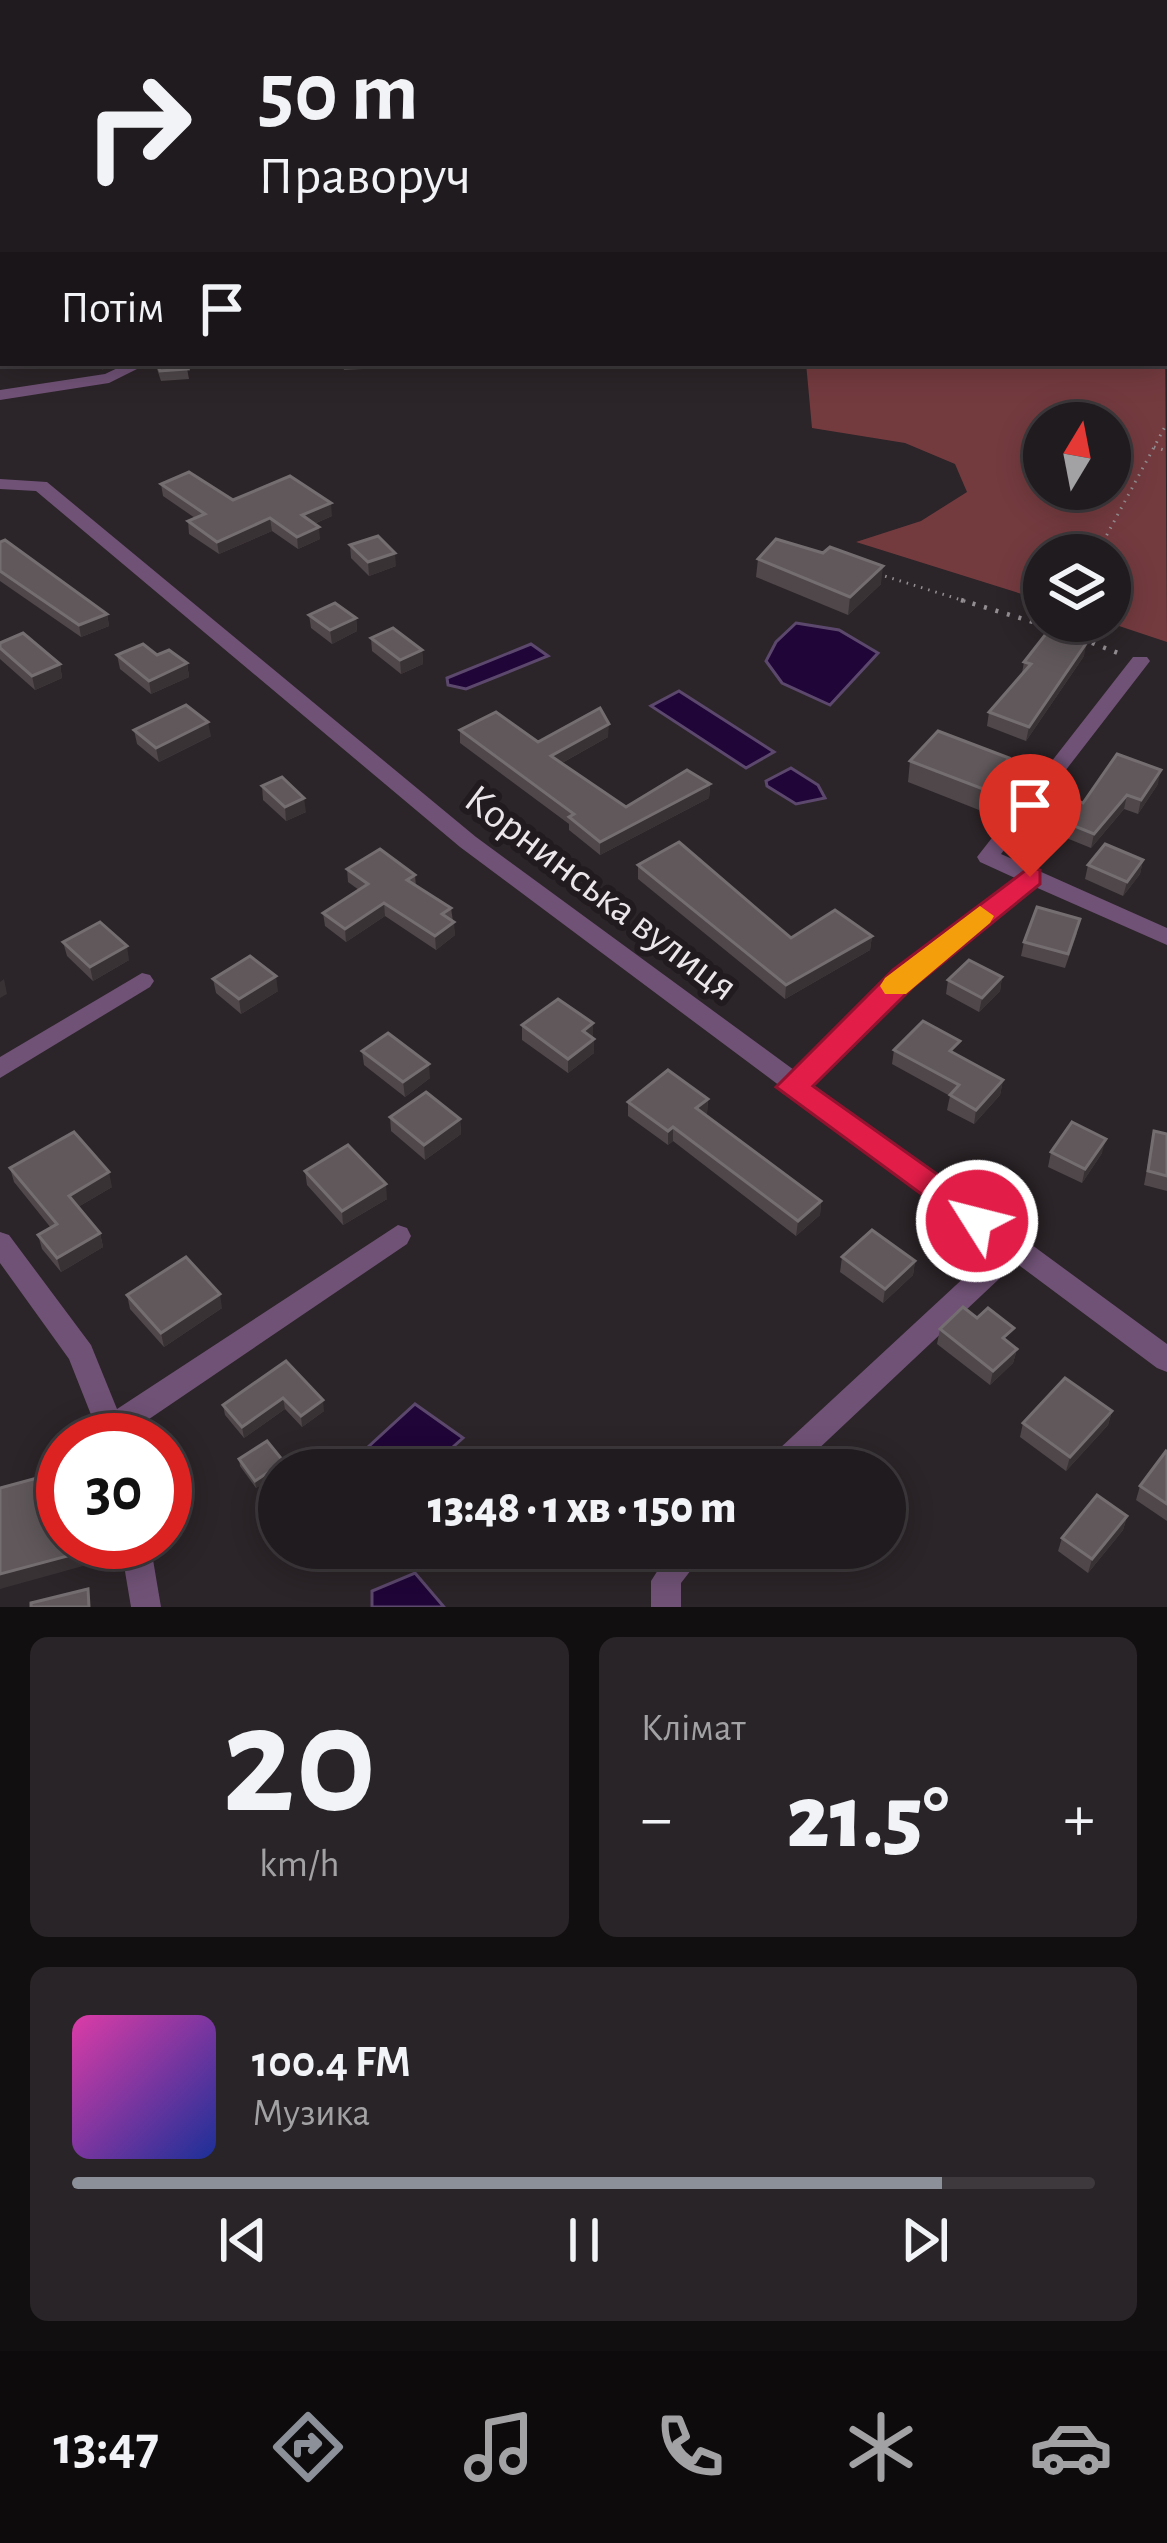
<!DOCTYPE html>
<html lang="uk">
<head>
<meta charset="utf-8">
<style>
  :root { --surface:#201b1e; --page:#282427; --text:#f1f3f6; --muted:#a2a1a4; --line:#3d393c; --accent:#8c9099 }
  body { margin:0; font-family:"Alegreya Sans",sans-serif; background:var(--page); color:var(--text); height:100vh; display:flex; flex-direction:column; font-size:45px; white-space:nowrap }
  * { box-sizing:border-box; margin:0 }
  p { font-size:39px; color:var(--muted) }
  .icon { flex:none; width:66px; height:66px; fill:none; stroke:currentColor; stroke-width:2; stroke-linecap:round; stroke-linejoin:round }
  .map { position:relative; height:1607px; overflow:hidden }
  .side { display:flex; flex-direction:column; gap:30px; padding:30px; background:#120f10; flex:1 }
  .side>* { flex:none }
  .guide { position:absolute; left:0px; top:0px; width:1167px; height:366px; box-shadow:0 6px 30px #0003,0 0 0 3px var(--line); background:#201b1e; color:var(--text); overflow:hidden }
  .needle { width:78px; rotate:10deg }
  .controls { position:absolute; left:1023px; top:402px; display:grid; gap:24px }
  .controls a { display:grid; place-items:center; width:108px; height:108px; border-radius:50%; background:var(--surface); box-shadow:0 6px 30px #0003,0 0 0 3px var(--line); font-size:60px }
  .speed { position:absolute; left:36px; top:1413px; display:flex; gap:24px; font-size:60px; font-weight:700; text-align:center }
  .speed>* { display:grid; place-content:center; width:156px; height:156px; border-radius:50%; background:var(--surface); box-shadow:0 6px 30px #0003,0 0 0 3px var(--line); line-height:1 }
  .speed .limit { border:18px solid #d22; background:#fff; color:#111 }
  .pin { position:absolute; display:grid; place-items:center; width:102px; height:102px; color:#fff; margin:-123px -51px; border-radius:50% 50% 50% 0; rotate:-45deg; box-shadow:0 0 12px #0007 }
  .pin .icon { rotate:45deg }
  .me { position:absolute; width:132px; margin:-66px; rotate:306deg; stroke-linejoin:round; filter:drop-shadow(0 0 9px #0008) }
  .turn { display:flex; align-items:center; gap:42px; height:252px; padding:0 60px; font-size:54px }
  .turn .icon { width:156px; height:156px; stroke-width:2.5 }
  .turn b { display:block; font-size:84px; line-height:102px }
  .then { display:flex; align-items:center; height:114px; padding:0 60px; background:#0003; gap:24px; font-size:45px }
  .big { font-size:90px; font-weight:800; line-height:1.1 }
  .side .tile { flex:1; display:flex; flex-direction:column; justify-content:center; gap:18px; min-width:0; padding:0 42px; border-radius:18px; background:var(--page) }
  .side .dial { align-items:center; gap:0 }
  .dial b { font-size:156px; line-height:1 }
  .song { display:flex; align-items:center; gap:36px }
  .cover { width:144px; height:144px; border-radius:18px; background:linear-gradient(135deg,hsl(320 70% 55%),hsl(230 70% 35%)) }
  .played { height:12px; border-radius:6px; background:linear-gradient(90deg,var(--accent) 85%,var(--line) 85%) }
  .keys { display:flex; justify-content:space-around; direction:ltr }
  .heat { display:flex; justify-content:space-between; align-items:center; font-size:66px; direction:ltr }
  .side .tiles { flex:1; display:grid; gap:30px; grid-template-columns:1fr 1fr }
  .tile:last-child { grid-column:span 2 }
  .trip { position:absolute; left:258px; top:1449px; width:648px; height:120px; border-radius:60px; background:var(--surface); box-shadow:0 6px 30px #0003,0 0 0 3px var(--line); font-weight:800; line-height:120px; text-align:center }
  .dock { display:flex; height:192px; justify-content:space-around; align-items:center; background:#0d0b0c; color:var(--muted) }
  .dock .icon { width:84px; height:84px }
  .dock .active { color:var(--accent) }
  .dock b { font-size:54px; color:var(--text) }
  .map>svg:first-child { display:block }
</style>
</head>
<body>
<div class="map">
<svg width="1167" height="1607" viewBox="0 0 1167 1607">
  <rect width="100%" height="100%" fill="#2b2428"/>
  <path fill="#743b3f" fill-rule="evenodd" d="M1164 165 1167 642 1104 621H1110V555H1044V601L856 542 921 521 967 492 955 464 905 443 812 428 806 363H1164ZM1044 423H1110V489H1044Z"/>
  <g fill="#1f0538" stroke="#5c486d" stroke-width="3">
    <path d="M796 623 839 630 878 653 830 705 782 683 766 661 776 642Z"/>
    <path d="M531 644 548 656 466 689 448 685 447 678Z"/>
    <path d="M679 691 774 752 746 768 651 706Z"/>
    <path d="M791 768 818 785 825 798 796 804 767 786 766 781Z"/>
    <path d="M415 1404 463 1438 427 1470H343Z"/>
    <path d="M415 1573 444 1607H372V1591Z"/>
  </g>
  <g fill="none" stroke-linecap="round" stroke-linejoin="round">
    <g stroke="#938e91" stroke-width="3" stroke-dasharray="1.5 6" stroke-linecap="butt">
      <path d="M1154 447 1167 451"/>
      <path d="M1096 555 1167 423"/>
      <path d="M878 574 971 603"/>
    </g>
    <g stroke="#938e91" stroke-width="4.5" stroke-dasharray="3 9" stroke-linecap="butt">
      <path d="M961 600 1056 629"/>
      <path d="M1061 621 1056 629 1118 653"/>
    </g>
    <g fill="#705276" fill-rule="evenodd">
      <path d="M442 0H454L440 3Z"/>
      <path d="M799 0H839L844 3H804Z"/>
      <path d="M128 363H149L109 383 0 400V390L105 374Z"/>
      <path d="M0 479 47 482 476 837 794 1070 896 972 1015 878 980 862 977 857 1133 657H1147L1150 661 1147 665 1001 854 1167 928V945L1033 886 912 984 811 1083 1167 1344V1372L1157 1368 1016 1263 796 1470H761L766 1461 996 1248 793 1096 783 1094 780 1086 460 847 36 491 0 489Z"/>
      <path d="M142 973 150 975 154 981 150 987 0 1078V1057Z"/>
      <path d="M398 1225 407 1228 411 1236 407 1244 127 1434V1440H101L69 1359 0 1263V1232L9 1235 91 1345 117 1409Z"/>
      <path d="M120 1542H150L161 1607H131Z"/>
      <path d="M672 1548H708L681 1583V1607H651V1581Z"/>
    </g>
  </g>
  <g fill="#4f474a">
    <path d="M0 0H47L44 3 0 2Z"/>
    <path d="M134 0H292L290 3 165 1 164 3H132Z"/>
    <path d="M684 0H801L943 3H694L684 2Z"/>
    <path d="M155 363H186L189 379 161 381Z"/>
    <path d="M342 363H362L363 369 344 370Z"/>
    <path d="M161 484 233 500 332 516 314 524 320 539 298 549 272 531 219 554 189 534 188 521 195 518 163 496Z"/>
    <path d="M0 542 107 614 109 626 81 637 0 581Z"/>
    <path d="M350 545 396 566 369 576 351 558Z"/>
    <path d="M758 559 881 584 848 615 756 577Z"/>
    <path d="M309 615 356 618 357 631 332 644 311 628Z"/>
    <path d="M371 638 422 650 423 664 401 674 372 651Z"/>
    <path d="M0 643 60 664 62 678 35 690 0 659Z"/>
    <path d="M117 655 187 663 189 677 151 694 120 669Z"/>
    <path d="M1084 656 1026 741 987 726 989 712 1022 673 1024 662Z"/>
    <path d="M134 730 211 736 159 762 137 744Z"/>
    <path d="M460 730 538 742 608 737 562 763 626 807 710 784 709 798 600 855 569 830V824L460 743Z"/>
    <path d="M910 761 1005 779 979 810 908 782Z"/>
    <path d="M1158 784 1138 814 1124 809 1091 848 1054 833 1057 819Z"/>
    <path d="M262 786 306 812 286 821 263 800Z"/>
    <path d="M1143 860 1140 874 1123 896 1085 879 1088 865Z"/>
    <path d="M638 865 791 938 872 936 870 950 785 999 638 879Z"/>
    <path d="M347 869 415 875 416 886 451 908 455 935 436 950 385 916 346 942 325 926 323 913 359 890 348 882Z"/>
    <path d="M1077 933 1065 968 1021 956 1024 942Z"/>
    <path d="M63 942 129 960 93 981 67 956Z"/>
    <path d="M1002 977 1000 991 979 1012 946 994 948 980Z"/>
    <path d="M213 979 278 991 241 1014 216 993Z"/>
    <path d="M522 1025 593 1038 594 1053 568 1073 522 1040Z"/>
    <path d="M894 1050 957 1055 1003 1080 1000 1095 974 1124 947 1110 950 1096 892 1064Z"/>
    <path d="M362 1051 430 1078 405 1097 364 1065Z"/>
    <path d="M708 1099 707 1113 705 1115 821 1201 820 1215 796 1236 673 1141 668 1145 628 1116V1102Z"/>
    <path d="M390 1117 460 1119 461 1134 425 1160 391 1131Z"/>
    <path d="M1154 1131 1167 1134V1191L1144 1185Z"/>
    <path d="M1051 1152 1102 1153 1082 1183 1048 1167Z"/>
    <path d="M10 1168 112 1187 78 1207 100 1233 103 1247 61 1272 42 1249 38 1235 51 1228 14 1182Z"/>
    <path d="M305 1171 387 1199 343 1225 307 1185Z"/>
    <path d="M842 1257 915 1261 913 1275 883 1303 840 1272Z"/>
    <path d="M127 1295 222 1308 164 1347 130 1309Z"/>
    <path d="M940 1329 1010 1343 1017 1349 1013 1363 990 1385 937 1344Z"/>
    <path d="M286 1361 324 1411 302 1427 285 1409 244 1438 225 1415 223 1405Z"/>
    <path d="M1112 1411 1108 1425 1066 1471 1020 1437 1023 1423Z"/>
    <path d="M1167 1452V1521L1136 1500 1140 1486Z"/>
    <path d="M239 1459 284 1462 285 1469 279 1470V1473L256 1488 240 1466Z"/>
    <path d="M1127 1516 1123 1530 1088 1573 1058 1551 1062 1538Z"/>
  </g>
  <g fill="#393235">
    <path d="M103 363H116L102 370 101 364Z"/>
    <path d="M331 503 332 516 304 528 302 515Z"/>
    <path d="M270 518 272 531 219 554 217 542Z"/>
    <path d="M319 527 320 539 298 549 297 537Z"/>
    <path d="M395 553 396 566 369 576 368 562Z"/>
    <path d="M883 566 881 584 848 615 850 597Z"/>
    <path d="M107 614 109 626 81 637 79 625Z"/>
    <path d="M356 618 357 631 332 644 330 630Z"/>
    <path d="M1087 642 1084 656 1026 741 1029 727Z"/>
    <path d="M422 650 423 664 401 674 400 660Z"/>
    <path d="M187 663 189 677 151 694 149 681Z"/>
    <path d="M60 664 62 678 35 690 32 676Z"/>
    <path d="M208 722 211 736 159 762 156 748Z"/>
    <path d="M609 724 608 737 551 769V756Z"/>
    <path d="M1009 758 1005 779 979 810 983 789Z"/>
    <path d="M1161 770 1158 784 1138 814 1141 800Z"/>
    <path d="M710 784 709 798 600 855V842Z"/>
    <path d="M1127 795 1124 809 1091 848 1094 834Z"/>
    <path d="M304 798 306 812 286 821 285 807Z"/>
    <path d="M1143 860 1140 874 1123 896 1127 882Z"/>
    <path d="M384 903 385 916 346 942 345 929Z"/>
    <path d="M454 922 455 935 436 950 435 936Z"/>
    <path d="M872 936 870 950 785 999 786 985Z"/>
    <path d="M127 946 129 960 93 981 90 967Z"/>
    <path d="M276 976 278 991 241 1014 239 999Z"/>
    <path d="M1002 977 1000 991 979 1012 982 998Z"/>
    <path d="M4 979 7 994 0 998V982Z"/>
    <path d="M593 1023V1038L583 1031Z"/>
    <path d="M594 1039V1053L568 1073V1059Z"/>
    <path d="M429 1064 430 1078 405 1097 403 1082Z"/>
    <path d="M1003 1080 1000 1095 974 1124 976 1110Z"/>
    <path d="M708 1099 707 1113 696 1123V1108Z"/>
    <path d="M460 1119 461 1134 425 1160 424 1145Z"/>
    <path d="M673 1127V1141L668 1145V1131Z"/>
    <path d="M1106 1139 1102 1153 1082 1183 1085 1169Z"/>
    <path d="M109 1172 112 1187 73 1210 69 1196Z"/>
    <path d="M386 1184 387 1199 343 1225 342 1211Z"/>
    <path d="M821 1201 820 1215 796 1236 798 1221Z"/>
    <path d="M100 1233 103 1247 61 1272 57 1258Z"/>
    <path d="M915 1261 913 1275 883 1303 885 1289Z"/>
    <path d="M220 1294 222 1308 164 1347 161 1333Z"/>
    <path d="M1017 1349 1013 1363 990 1385 993 1371Z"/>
    <path d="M283 1398 285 1409 244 1438 242 1427Z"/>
    <path d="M323 1400 324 1411 302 1427 301 1416Z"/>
    <path d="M1112 1411 1108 1425 1066 1471 1070 1457Z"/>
    <path d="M284 1462 285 1469 279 1470V1473L256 1488 255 1481Z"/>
    <path d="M1127 1516 1123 1530 1088 1573 1092 1559Z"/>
    <path d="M78 1542H80L83 1566 0 1589V1574Z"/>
  </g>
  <g fill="#60585b" stroke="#756e71" stroke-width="3">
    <path d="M134 0H161L159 3H132Z"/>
    <path d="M606 0H625L623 3H604Z"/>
    <path d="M713 0 844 1 943 0V3H712Z"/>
    <path d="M1005 0H1103V3H1004Z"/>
    <path d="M1145 0H1167V20H1164V3H1145Z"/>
    <path d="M157 363H186L188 369 160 371Z"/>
    <path d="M189 472 233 500 290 476 331 503 302 515 319 527 297 537 270 518 217 542 188 521 205 514 161 484Z"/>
    <path d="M378 536 395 553 368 562 350 545Z"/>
    <path d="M776 539 823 553 830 547 883 566 850 597 758 559Z"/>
    <path d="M5 540 107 614 79 625 0 571V542Z"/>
    <path d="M335 603 356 618 330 630 309 615Z"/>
    <path d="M393 628 422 650 400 660 371 638Z"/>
    <path d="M1049 630 1087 642 1029 727 989 712 1031 664 1024 662Z"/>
    <path d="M23 633 60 664 32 676 0 648V643Z"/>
    <path d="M143 644 157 655 169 650 187 663 149 681 117 655Z"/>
    <path d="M186 705 208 722 156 748 134 730Z"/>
    <path d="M600 708 609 724 551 756 626 807 687 770 710 784 600 842 569 817 574 814 460 730 496 712 538 742Z"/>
    <path d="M938 731 1009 758 983 789 910 761Z"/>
    <path d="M1117 754 1161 770 1141 800 1127 795 1094 834 1057 819 1074 799 1083 803Z"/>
    <path d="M282 777 304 798 285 807 262 786Z"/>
    <path d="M679 842 791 938 835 910 872 936 786 985 638 865Z"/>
    <path d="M1105 844 1143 860 1127 882 1088 865Z"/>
    <path d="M380 849 415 875 407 880 451 908 442 914 454 922 435 936 384 903 345 929 323 913 368 884 347 869Z"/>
    <path d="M1037 907 1080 919 1068 954 1024 942Z"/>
    <path d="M100 922 127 946 90 967 63 942Z"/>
    <path d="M250 956 276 976 239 999 213 979Z"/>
    <path d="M969 960 1002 977 982 998 948 980Z"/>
    <path d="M558 999 593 1023 583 1031 594 1039 568 1059 522 1025Z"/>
    <path d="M923 1021 960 1041 950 1051 1003 1080 976 1110 950 1095 959 1085 894 1050Z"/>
    <path d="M388 1033 429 1064 403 1082 362 1051Z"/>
    <path d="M668 1070 708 1099 696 1108 821 1201 798 1221 673 1127 668 1131 628 1102Z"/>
    <path d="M426 1092 460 1119 424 1145 390 1117Z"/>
    <path d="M1072 1122 1106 1139 1085 1169 1051 1152Z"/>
    <path d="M1154 1131 1167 1134V1176L1148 1171Z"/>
    <path d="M74 1132 109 1172 69 1196 100 1233 57 1258 38 1235 57 1224 10 1168Z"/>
    <path d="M348 1145 386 1184 342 1211 305 1171Z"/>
    <path d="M872 1230 915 1261 885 1289 842 1257Z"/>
    <path d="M186 1257 220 1294 161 1333 127 1295Z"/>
    <path d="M963 1307 977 1318 988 1308 1014 1328 1003 1338 1017 1349 993 1371 940 1329Z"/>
    <path d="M286 1361 323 1400 301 1416 283 1398 242 1427 223 1405Z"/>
    <path d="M1065 1378 1112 1411 1070 1457 1023 1423Z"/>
    <path d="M267 1441 284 1462 255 1481 239 1459Z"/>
    <path d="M1166 1451 1167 1452V1504L1140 1486Z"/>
    <path d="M63 1471V1542H78L79 1553 0 1574V1488Z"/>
    <path d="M1097 1495 1127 1516 1092 1559 1062 1538Z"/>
    <path d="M88 1589 89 1607H31V1603Z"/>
  </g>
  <path fill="#e11d48" stroke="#92132f" stroke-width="3" d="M1030 867 1040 870V884L914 986 813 1086 989 1211 994 1221 989 1231 977 1235 776 1087 893 970Z"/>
  <path fill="#f59e0b" d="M980 906 994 916 990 923 906 994H885L880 986 885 978Z"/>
  <g text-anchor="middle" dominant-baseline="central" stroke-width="12" stroke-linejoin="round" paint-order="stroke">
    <g font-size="42" fill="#ebe6e9" stroke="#211b1f">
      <text transform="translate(601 893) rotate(37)">Корнинська вулиця</text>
    </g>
  </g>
</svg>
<div class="controls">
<a><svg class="needle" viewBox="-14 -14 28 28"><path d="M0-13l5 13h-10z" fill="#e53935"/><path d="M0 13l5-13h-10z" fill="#a2a1a4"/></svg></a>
<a><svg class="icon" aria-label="layers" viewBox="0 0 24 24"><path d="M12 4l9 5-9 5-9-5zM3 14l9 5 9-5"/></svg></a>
</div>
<div class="speed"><div class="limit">30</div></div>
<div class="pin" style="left:1030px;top:877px;background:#d93025"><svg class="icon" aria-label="arrive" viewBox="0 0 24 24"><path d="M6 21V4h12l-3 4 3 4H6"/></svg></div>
<svg class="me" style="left:977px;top:1221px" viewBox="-20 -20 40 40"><circle r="17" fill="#e11d48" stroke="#fff" stroke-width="3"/><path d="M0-11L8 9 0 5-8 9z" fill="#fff"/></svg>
<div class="trip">13:48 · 1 хв · 150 m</div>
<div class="guide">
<div class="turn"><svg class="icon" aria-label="right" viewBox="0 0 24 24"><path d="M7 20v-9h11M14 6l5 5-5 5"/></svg><div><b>50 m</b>Праворуч</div></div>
<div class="then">Потім<svg class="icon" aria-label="arrive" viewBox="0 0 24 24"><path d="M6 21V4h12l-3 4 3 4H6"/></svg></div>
</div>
</div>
<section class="side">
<div class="tiles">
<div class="tile dial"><b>20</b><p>km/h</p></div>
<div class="tile"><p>Клімат</p>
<div class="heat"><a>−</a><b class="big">21.5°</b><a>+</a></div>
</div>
<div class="tile">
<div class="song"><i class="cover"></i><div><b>100.4 FM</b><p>Музика</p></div></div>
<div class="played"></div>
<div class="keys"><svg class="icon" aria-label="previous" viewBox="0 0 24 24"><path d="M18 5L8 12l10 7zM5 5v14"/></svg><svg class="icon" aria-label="pause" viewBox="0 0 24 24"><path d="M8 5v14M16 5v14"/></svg><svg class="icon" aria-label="next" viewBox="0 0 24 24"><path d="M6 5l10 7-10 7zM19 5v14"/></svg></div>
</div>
</div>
</section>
<nav class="dock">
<b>13:47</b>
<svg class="icon active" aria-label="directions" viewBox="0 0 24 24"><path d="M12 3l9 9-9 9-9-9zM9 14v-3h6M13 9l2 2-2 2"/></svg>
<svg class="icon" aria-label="music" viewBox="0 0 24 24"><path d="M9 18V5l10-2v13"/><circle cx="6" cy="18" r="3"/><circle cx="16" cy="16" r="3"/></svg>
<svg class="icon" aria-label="phone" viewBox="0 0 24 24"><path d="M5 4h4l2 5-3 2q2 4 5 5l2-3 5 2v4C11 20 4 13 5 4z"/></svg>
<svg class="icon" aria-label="climate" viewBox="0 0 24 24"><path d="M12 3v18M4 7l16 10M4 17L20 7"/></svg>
<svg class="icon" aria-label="car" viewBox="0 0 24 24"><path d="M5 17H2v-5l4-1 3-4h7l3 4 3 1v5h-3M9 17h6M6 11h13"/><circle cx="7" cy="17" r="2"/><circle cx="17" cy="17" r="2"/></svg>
</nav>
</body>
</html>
